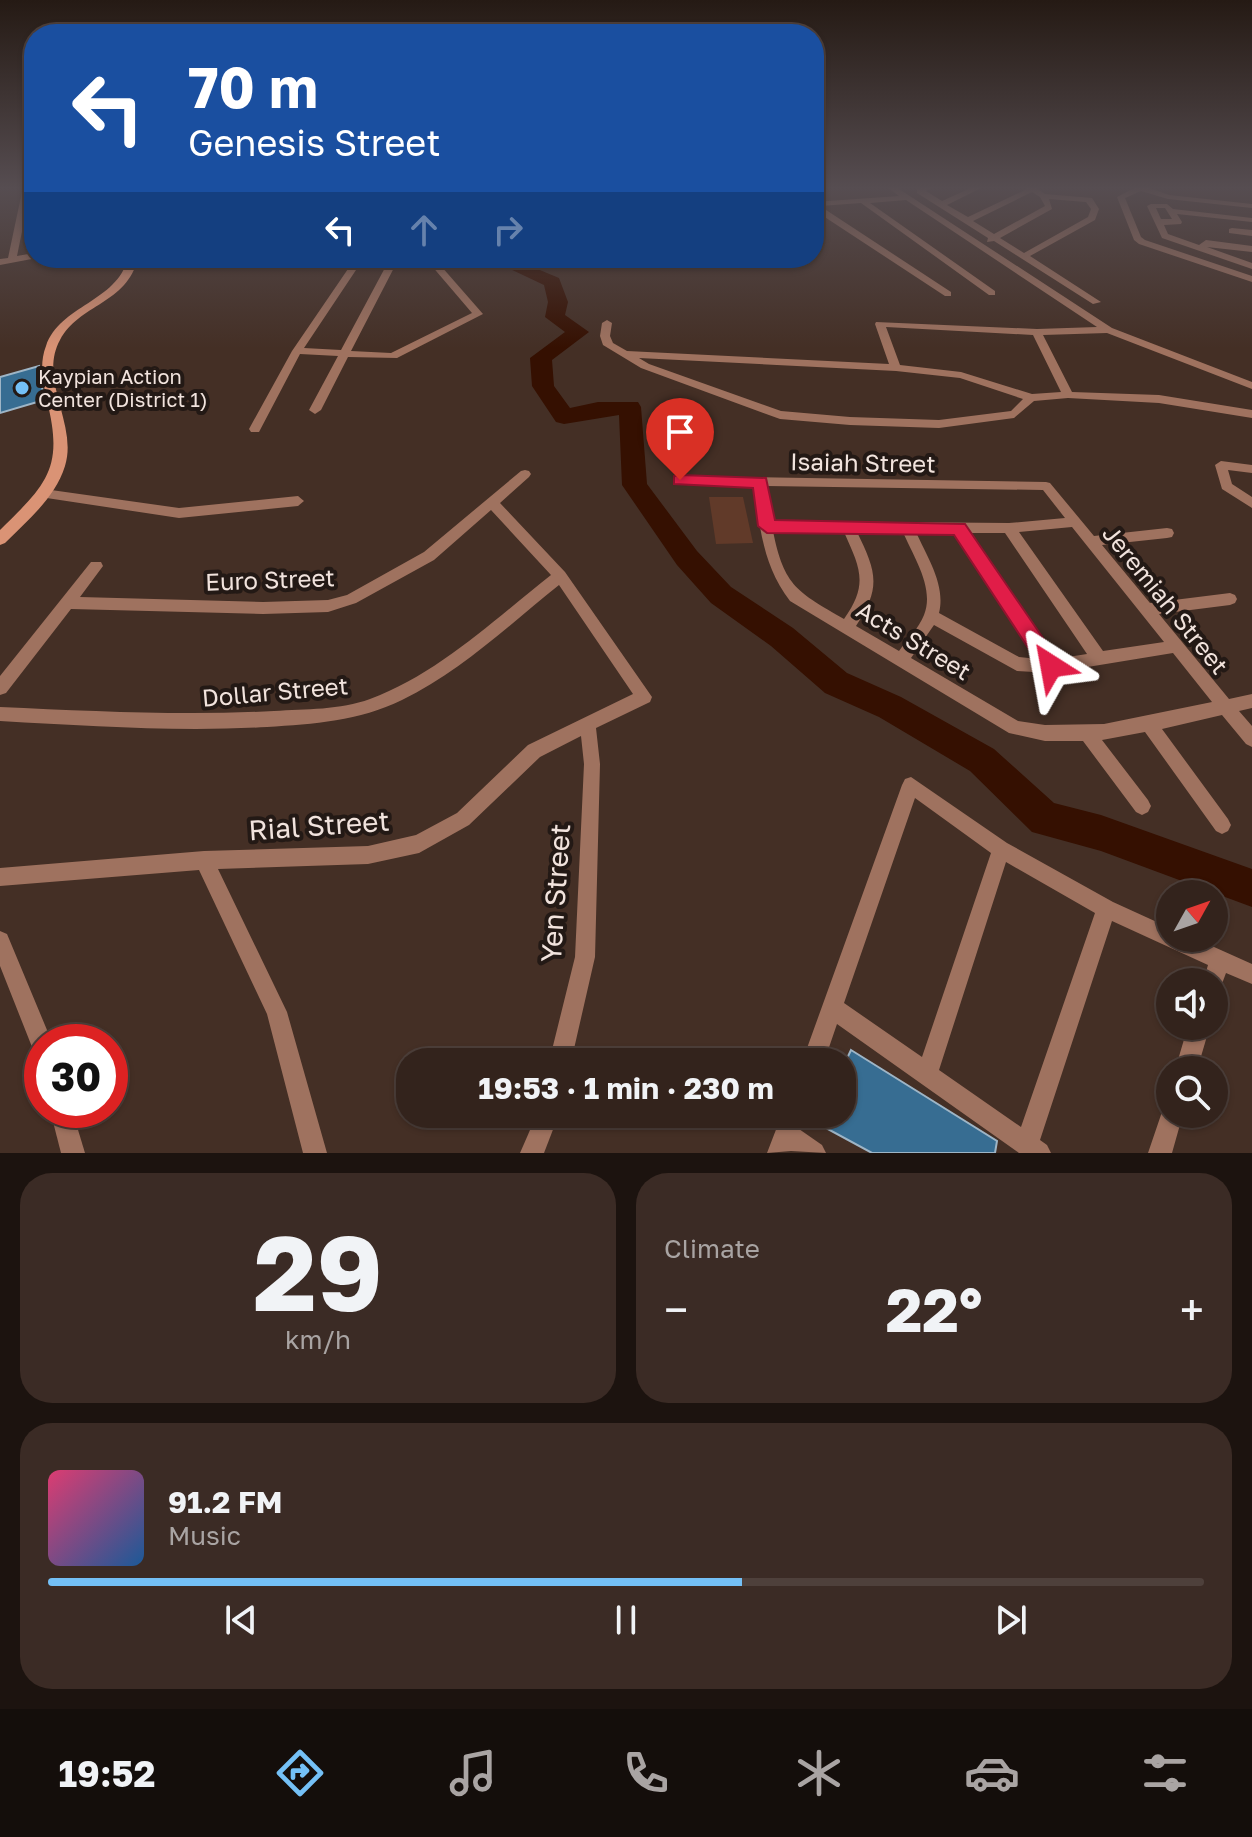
<!DOCTYPE html>
<html lang="en">
<head>
<meta charset="utf-8">
<style>
  :root { --surface:#33231c; --page:#3b2b25; --text:#f1f3f6; --muted:#a9a4a3; --line:#4e403b; --accent:#74c0f6 }
  body { margin:0; font-family:"Golos Text",sans-serif; background:var(--page); color:var(--text); height:100vh; display:flex; flex-direction:column; font-size:30px; white-space:nowrap }
  * { box-sizing:border-box; margin:0 }
  p { font-size:26px; color:var(--muted) }
  .icon { flex:none; width:44px; height:44px; fill:none; stroke:currentColor; stroke-width:2; stroke-linecap:round; stroke-linejoin:round }
  .map { position:relative; height:1153px; overflow:hidden }
  .sheet { display:flex; flex-direction:column; gap:20px; padding:20px; background:#1c130f; flex:1 }
  .sheet>* { flex:none }
  .guide { position:absolute; left:24px; top:24px; width:800px; height:244px; border-radius:32px; box-shadow:0 2px 6px #0004,0 0 0 2px var(--line); background:#1a4fa0; color:#fff; overflow:hidden }
  .needle { width:52px; rotate:50deg }
  .fabs { position:absolute; left:1156px; top:880px; display:grid; gap:16px }
  .fabs a { display:grid; place-items:center; width:72px; height:72px; border-radius:50%; background:var(--surface); box-shadow:0 2px 6px #0004,0 0 0 2px var(--line); font-size:40px }
  .speed { position:absolute; left:24px; top:1024px; display:flex; gap:16px; font-size:40px; font-weight:700; text-align:center }
  .speed>* { display:grid; place-content:center; width:104px; height:104px; border-radius:50%; background:var(--surface); box-shadow:0 2px 6px #0004,0 0 0 2px var(--line); line-height:1 }
  .speed .limit { border:12px solid #d22; background:#fff; color:#111 }
  .pin { position:absolute; display:grid; place-items:center; width:68px; height:68px; color:#fff; margin:-82px -34px; border-radius:50% 50% 50% 0; rotate:-45deg; box-shadow:0 0 8px #0007 }
  .pin .icon { rotate:45deg }
  .me { position:absolute; width:88px; margin:-44px; rotate:326deg; stroke-linejoin:round; filter:drop-shadow(0 0 6px #0008) }
  .turn { display:flex; align-items:center; gap:28px; height:168px; padding:0 32px; font-size:36px }
  .turn .icon { width:104px; height:104px; stroke-width:2.5 }
  .turn b { display:block; font-size:56px; line-height:68px }
  .lanes { display:flex; align-items:center; height:76px; padding:0 32px; background:#0003; justify-content:center; gap:40px; direction:ltr }
  .lanes .off { opacity:.35 }
  .big { font-size:60px; font-weight:700; line-height:1.1 }
  .sheet .widget { flex:1; display:flex; flex-direction:column; justify-content:center; gap:12px; min-width:0; padding:0 28px; border-radius:32px; background:var(--page) }
  .sheet .dial { align-items:center; gap:0 }
  .dial b { font-size:104px; line-height:1 }
  .song { display:flex; align-items:center; gap:24px }
  .cover { width:96px; height:96px; border-radius:12px; background:linear-gradient(135deg,hsl(340 70% 55%),hsl(210 70% 35%)) }
  .played { height:8px; border-radius:4px; background:linear-gradient(90deg,var(--accent) 60%,var(--line) 60%) }
  .keys { display:flex; justify-content:space-around; direction:ltr }
  .heat { display:flex; justify-content:space-between; align-items:center; font-size:44px; direction:ltr }
  .sheet .tiles { flex:1; display:grid; gap:20px; grid-template-columns:1fr 1fr }
  .widget:last-child { grid-column:span 2 }
  .trip { position:absolute; left:396px; top:1048px; width:460px; height:80px; border-radius:32px; background:var(--surface); box-shadow:0 2px 6px #0004,0 0 0 2px var(--line); font-weight:700; line-height:80px; text-align:center }
  .tab-bar { display:flex; height:128px; justify-content:space-around; align-items:center; background:#140e0b; color:var(--muted) }
  .tab-bar .icon { width:56px; height:56px }
  .tab-bar .selected { color:var(--accent) }
  .tab-bar b { font-size:36px; color:var(--text) }
  .map>svg:first-child { display:block }
</style>
</head>
<body>
<div class="map">
<svg width="1252" height="1153" viewBox="0 0 1252 1153">
  <rect width="100%" height="100%" fill="#442f25"/>
  <path fill="#613a29" d="M709 497H743L753 543 716 544Z"/>
  <g fill="none" stroke-linecap="round" stroke-linejoin="round">
    <path fill="#351001" fill-rule="evenodd" d="M487 258H511L559 278 568 302 565 315 589 332 552 360 554 386 570 408 598 402H638L641 407 647 484 697 551 731 587 793 628 847 673 901 697 994 749 1054 803 1101 815 1252 869V907L1101 851 1032 832 970 771 879 717 825 693 771 646 711 603 677 565 622 485 619 415 564 424 556 422 532 386 530 358 565 332 545 317 548 302 544 285Z"/>
  </g>
  <g fill="#376d92" stroke="#9eb5c6" stroke-width="2">
    <path d="M39 366 44 400 0 413V377Z"/>
    <path d="M851 1050 997 1141 995 1153H872L824 1127 828 1114H842V1069Z"/>
  </g>
  <g fill="none" stroke-linecap="round" stroke-linejoin="round">
    <g fill="#9f725f" fill-rule="evenodd">
      <path d="M23 187H31L17 256 34 253V258H37L0 265V259L8 258Z"/>
      <path d="M887 187H896L1112 328 1252 382V389L1107 333 1043 335 1072 392 1159 395 1252 410V418L1159 403 1068 398 1034 401 1014 418 939 428 850 425 780 419 641 368 603 345 600 336 602 323 607 320 612 323 610 336 613 343 627 351 889 364 875 324 876 322 1037 329 1097 327 906 200 870 203 995 291V295H989L861 203 820 206 951 292V296H945L814 210V202L899 196ZM886 327 1033 335 1061 392 1032 394 961 372 900 365ZM639 358 896 371 960 378 1023 399 1011 411 939 420 850 417 781 411 649 364Z"/>
      <path d="M923 187H933L926 191 942 201 973 187H983L947 205 968 217 1027 189 1026 187H1035L1045 194 1092 198 1099 209 1095 220 1030 256 1101 302 1093 304 994 241 987 242 988 238 917 193V189ZM1032 192 1040 197 1045 206 994 234 973 221ZM1049 199 1086 202 1091 209 1088 217 1024 253 1000 238 1052 209Z"/>
      <path d="M1136 187H1147L1169 195 1252 204V208L1168 199 1141 191 1125 198 1141 237 1145 240 1252 276V282L1139 244 1134 240 1117 197Z"/>
      <path d="M1151 204H1167L1173 209 1252 218V222L1177 214 1182 222 1181 224 1164 225 1168 234 1199 245 1206 240 1252 246V252L1207 247 1252 263V269L1162 238 1147 206ZM1156 208H1165L1172 219H1161Z"/>
      <path d="M1232 228 1252 230V236L1229 233V229Z"/>
      <path d="M391 258H410L397 262 351 351 391 353 472 313 425 258H434L483 314 397 358 348 357 321 410 315 414 309 410 338 356 300 354 259 432H251L249 429 292 351 350 266ZM387 264 341 350 304 348 356 270Z"/>
      <path d="M1221 461 1252 465V473L1228 470 1232 484 1252 497V508L1222 489 1215 465Z"/>
      <path d="M525 470 529 471 531 474 529 477 500 503 565 572 652 697 650 702 596 728 600 764 595 957 571 1062H549L575 957 584 764 581 736 540 757 469 825 419 853 368 864 218 869 287 1012 327 1153H303L267 1014 199 870 0 886V868L204 851 368 846 416 835 457 813 528 745 633 694 559 585C509 625 460 672 402 700 359 721 314 724 267 727 178 732 89 726 0 721V707C91 711 183 716 274 711 306 709 340 710 370 699 438 674 495 619 551 575L491 510 434 560 356 603 328 612 263 614 71 609 6 693 0 695V676L91 562H101L103 566 80 597 263 602 328 600 347 595 424 552 521 471Z"/>
      <path d="M680 476 1046 482 1050 483 1094 536 1167 528 1172 529 1174 533 1172 537 1167 538 1102 545 1150 603 1230 593 1235 595 1237 599 1235 603 1230 605 1159 614 1229 699 1252 694V708L1239 711 1252 726V747L1246 744 1222 715 1162 729 1228 819 1231 825 1228 831 1222 834 1216 831 1145 732 1102 740 1148 800 1151 806 1148 812 1142 815 1136 812 1083 741H1045L1009 733 790 601C763 566 760 528 754 486L676 483 674 480 676 477ZM767 486 1043 490 1065 518 1009 523 772 521ZM1072 527 1164 642 1103 651 1019 532ZM773 531 844 532C860 568 869 584 844 619 798 592 784 587 773 531ZM857 532H903C913 556 935 588 924 615 919 628 907 640 899 651L856 626C882 587 876 571 857 532ZM916 532H955L1038 659 1019 657 939 613C946 585 927 557 916 532ZM969 533H1005L1087 654 1055 659ZM934 625 1017 671 1051 673 1173 653 1212 702 1104 724 1045 725 1018 721 911 658Z"/>
      <path d="M44 489 179 508 298 496 304 501 298 506 179 518 40 497 38 494Z"/>
      <path d="M911 777 1007 843 1113 902 1170 928V938H1194L1252 964V984L1226 973 1220 989 1214 992V982H1203L1208 965 1112 921 1040 1140 1047 1145 1051 1153H1019L837 1024 824 1062H802L902 785 905 779ZM915 798 991 853 922 1057 844 1003ZM1006 862 1095 913 1021 1127 939 1070Z"/>
      <path d="M0 931 7 934 52 1042H42V1055L34 1052 0 966Z"/>
      <path d="M1188 1026H1210L1197 1070H1175Z"/>
      <path d="M1170 1104V1114H1183L1172 1153H1148L1164 1106Z"/>
      <path d="M50 1110H72L85 1153H61Z"/>
      <path d="M537 1114H559L544 1153H520Z"/>
      <path d="M782 1114H804L799 1129 822 1145 826 1153 791 1151 767 1153Z"/>
    </g>
    <path fill="#da9375" fill-rule="evenodd" d="M128 258H138C127 304 79 304 60 340 38 380 78 424 65 466 55 498 28 520 5 543L0 545V530C47 484 64 468 47 401 43 382 39 364 46 346 60 305 117 302 128 258Z"/>
  </g>
  <linearGradient id="sky" x2="0" y2="1"><stop stop-color="#251a14"/><stop offset="0.54" stop-color="#564d51"/><stop offset="1" stop-color="#564d51" stop-opacity="0"/></linearGradient>
  <rect width="1252" height="348" fill="url(#sky)"/>
  <path fill="#e11d48" stroke="#92132f" stroke-width="2" d="M680 475 766 478 775 520 965 524 1058 660 1061 666 1058 672 1051 675 1044 672 954 535 767 533 758 526 753 488 674 484V476Z"/>
  <circle fill="#74c0f6" stroke="#231915" stroke-width="3" cx="22" cy="388" r="8"/>
  <g text-anchor="middle" dominant-baseline="central" stroke-width="8" stroke-linejoin="round" paint-order="stroke">
    <g font-size="20" fill="#f1e3dd" stroke="#231915" text-anchor="start">
      <text x="38" y="376">Kaypian Action<tspan x="38" dy="23">Center (District 1)</tspan></text>
    </g>
    <g font-size="24" fill="#f1e3dd" stroke="#231915">
      <text transform="translate(863 462) rotate(1)">Isaiah Street</text>
      <text transform="translate(270 579) rotate(-2)">Euro Street</text>
      <text transform="translate(1166 599) rotate(51)">Jeremiah Street</text>
      <text transform="translate(914 640) rotate(31)">Acts Street</text>
      <text transform="translate(275 691) rotate(-5)">Dollar Street</text>
    </g>
    <g font-size="28" fill="#f1e3dd" stroke="#231915">
      <text transform="translate(319 825) rotate(-4)">Rial Street</text>
      <text transform="translate(555 893) rotate(-86)">Yen Street</text>
    </g>
  </g>
</svg>
<div class="fabs">
<a><svg class="needle" viewBox="-14 -14 28 28"><path d="M0-13l5 13h-10z" fill="#e53935"/><path d="M0 13l5-13h-10z" fill="#a9a4a3"/></svg></a>
<a><svg class="icon" aria-label="sound" viewBox="0 0 24 24"><path d="M4 9h4l5-4v14l-5-4H4zM17 9q2 3 0 6"/></svg></a>
<a><svg class="icon" aria-label="search" viewBox="0 0 24 24"><circle cx="10" cy="10" r="6"/><path d="M15 15l6 6"/></svg></a>
</div>
<div class="speed"><div class="limit">30</div></div>
<div class="pin" style="left:680px;top:480px;background:#d93025"><svg class="icon" aria-label="arrive" viewBox="0 0 24 24"><path d="M6 21V4h12l-3 4 3 4H6"/></svg></div>
<svg class="me" style="left:1051px;top:666px" viewBox="-20 -20 40 40"><path d="M0-17L14 15 0 8-14 15z" fill="#e11d48" stroke="#fff" stroke-width="4"/></svg>
<div class="trip">19:53 · 1 min · 230 m</div>
<div class="guide">
<div class="turn"><svg class="icon" aria-label="left" viewBox="0 0 24 24"><path d="M17 20v-9H6M10 6l-5 5 5 5"/></svg><div><b>70 m</b>Genesis Street</div></div>
<div class="lanes"><svg class="icon" aria-label="left" viewBox="0 0 24 24"><path d="M17 20v-9H6M10 6l-5 5 5 5"/></svg><svg class="icon off" aria-label="ahead" viewBox="0 0 24 24"><path d="M12 20V5M6 11l6-6 6 6"/></svg><svg class="icon off" aria-label="right" viewBox="0 0 24 24"><path d="M7 20v-9h11M14 6l5 5-5 5"/></svg></div>
</div>
</div>
<section class="sheet">
<div class="tiles">
<div class="widget dial"><b>29</b><p>km/h</p></div>
<div class="widget"><p>Climate</p>
<div class="heat"><a>−</a><b class="big">22°</b><a>+</a></div>
</div>
<div class="widget">
<div class="song"><i class="cover"></i><div><b>91.2 FM</b><p>Music</p></div></div>
<div class="played"></div>
<div class="keys"><svg class="icon" aria-label="previous" viewBox="0 0 24 24"><path d="M18 5L8 12l10 7zM5 5v14"/></svg><svg class="icon" aria-label="pause" viewBox="0 0 24 24"><path d="M8 5v14M16 5v14"/></svg><svg class="icon" aria-label="next" viewBox="0 0 24 24"><path d="M6 5l10 7-10 7zM19 5v14"/></svg></div>
</div>
</div>
</section>
<nav class="tab-bar">
<b>19:52</b>
<svg class="icon selected" aria-label="directions" viewBox="0 0 24 24"><path d="M12 3l9 9-9 9-9-9zM9 14v-3h6M13 9l2 2-2 2"/></svg>
<svg class="icon" aria-label="music" viewBox="0 0 24 24"><path d="M9 18V5l10-2v13"/><circle cx="6" cy="18" r="3"/><circle cx="16" cy="16" r="3"/></svg>
<svg class="icon" aria-label="phone" viewBox="0 0 24 24"><path d="M5 4h4l2 5-3 2q2 4 5 5l2-3 5 2v4C11 20 4 13 5 4z"/></svg>
<svg class="icon" aria-label="climate" viewBox="0 0 24 24"><path d="M12 3v18M4 7l16 10M4 17L20 7"/></svg>
<svg class="icon" aria-label="car" viewBox="0 0 24 24"><path d="M5 17H2v-5l4-1 3-4h7l3 4 3 1v5h-3M9 17h6M6 11h13"/><circle cx="7" cy="17" r="2"/><circle cx="17" cy="17" r="2"/></svg>
<svg class="icon" aria-label="filters" viewBox="0 0 24 24"><path d="M4 7h16M4 17h16"/><circle cx="9" cy="7" r="2"/><circle cx="15" cy="17" r="2"/></svg>
</nav>
</body>
</html>
